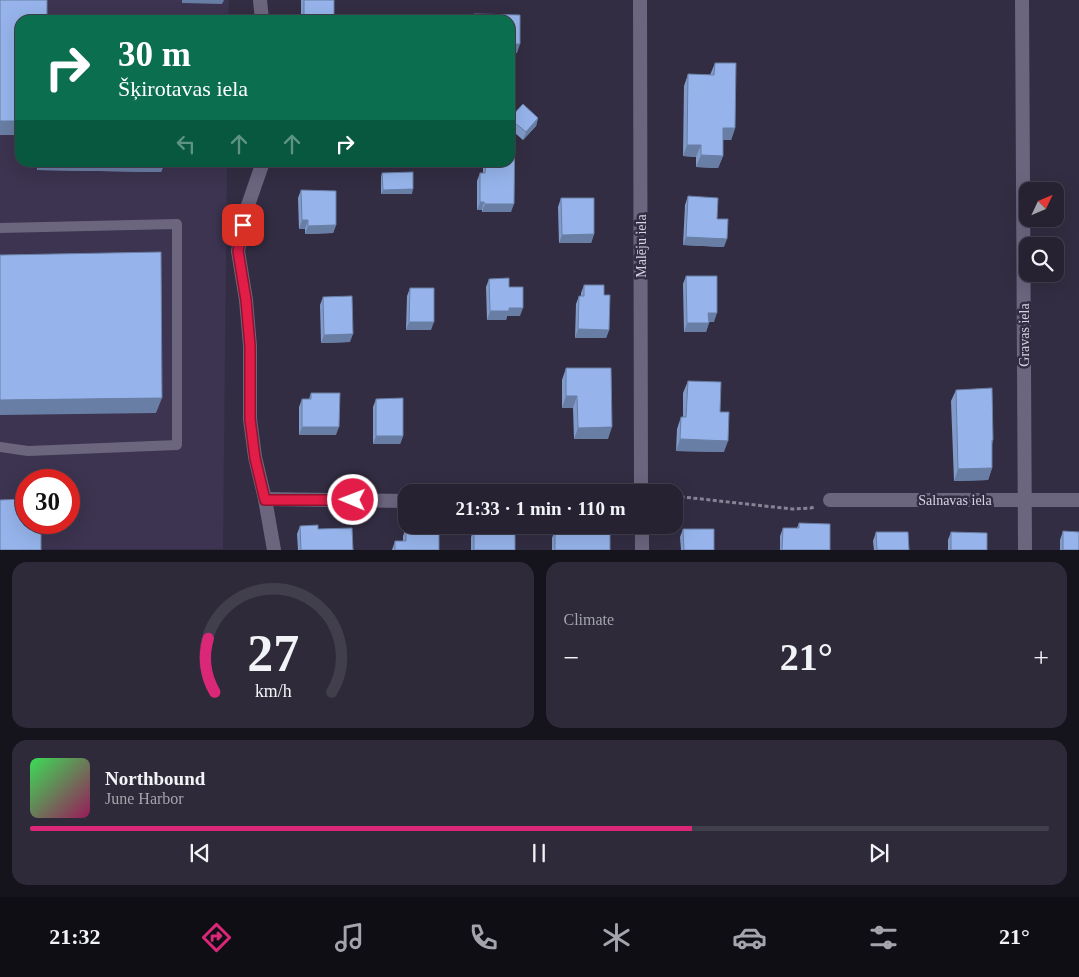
<!DOCTYPE html>
<html lang="en">
<head>
<meta charset="utf-8">
<style>
  :root { --surface:#262232; --page:#2e2a3a; --text:#f1f3f6; --muted:#a4a4ac; --line:#423f4d; --accent:#db2777 }
  body { margin:0; font-family:"Times New Roman",serif; background:var(--page); color:var(--text); height:100vh; display:flex; flex-direction:column; font-size:19px; white-space:nowrap }
  * { box-sizing:border-box; margin:0 }
  p { font-size:16px; color:var(--muted) }
  .icon { flex:none; width:28px; height:28px; fill:none; stroke:currentColor; stroke-width:2; stroke-linecap:round; stroke-linejoin:round }
  .map { position:relative; height:550px; overflow:hidden }
  .sheet { display:flex; flex-direction:column; gap:12px; padding:12px; background:#15131c; flex:1 }
  .sheet>* { flex:none }
  .banner { position:absolute; left:15px; top:15px; width:500px; height:152px; border-radius:15px; box-shadow:0 5px 20px #0002,0 0 0 1px var(--line); background:#0b6e4f; color:#fff; overflow:hidden }
  .needle { width:32px; rotate:46deg }
  .tools { position:absolute; left:1019px; top:182px; display:grid; gap:10px }
  .tools a { display:grid; place-items:center; width:45px; height:45px; border-radius:10px; background:var(--surface); box-shadow:0 5px 20px #0002,0 0 0 1px var(--line); font-size:25px }
  .speed { position:absolute; left:15px; top:469px; display:flex; gap:10px; font-size:25px; font-weight:700; text-align:center }
  .speed>* { display:grid; place-content:center; width:65px; height:65px; border-radius:50%; background:var(--surface); box-shadow:0 5px 20px #0002,0 0 0 1px var(--line); line-height:1 }
  .speed .limit { border:8px solid #d22; background:#fff; color:#111 }
  .pin { position:absolute; display:grid; place-items:center; width:42px; height:42px; color:#fff; margin:-21px; border-radius:10px; box-shadow:0 2px 8px #0006 }
  .me { position:absolute; width:55px; margin:-28px; rotate:271deg; stroke-linejoin:round; filter:drop-shadow(0 0 4px #0008) }
  .turn { display:flex; align-items:center; gap:18px; height:105px; padding:0 20px; font-size:22px }
  .turn .icon { width:65px; height:65px; stroke-width:2.5 }
  .turn b { display:block; font-size:35px; line-height:42px }
  .lanes { display:flex; align-items:center; height:48px; padding:0 20px; background:#0003; justify-content:center; gap:25px; direction:ltr }
  .lanes .off { opacity:.35 }
  .big { font-size:38px; font-weight:600; line-height:1.1 }
  .sheet .card { flex:1; display:flex; flex-direction:column; justify-content:center; gap:8px; min-width:0; padding:0 18px; border-radius:15px; background:var(--page) }
  .sheet .dial { align-items:center; gap:0 }
  .dial svg { height:130px; overflow:visible; fill:none; stroke:var(--line); stroke-width:7; stroke-linecap:round; text-anchor:middle }
  .dial text { fill:var(--text); stroke:none }
  .song { display:flex; align-items:center; gap:15px }
  .cover { width:60px; height:60px; border-radius:8px; background:linear-gradient(135deg,hsl(130 70% 55%),hsl(330 70% 35%)) }
  .played { height:5px; border-radius:2px; background:linear-gradient(90deg,var(--accent) 65%,var(--line) 65%) }
  .keys { display:flex; justify-content:space-around; direction:ltr }
  .heat { display:flex; justify-content:space-between; align-items:center; font-size:28px; direction:ltr }
  .sheet .tiles { flex:1; display:grid; gap:12px; grid-template-columns:1fr 1fr }
  .card:last-child { grid-column:span 2 }
  .trip { position:absolute; left:398px; top:484px; width:285px; height:50px; border-radius:15px; background:var(--surface); box-shadow:0 5px 20px #0002,0 0 0 1px var(--line); font-weight:600; line-height:50px; text-align:center }
  .dock { display:flex; height:80px; justify-content:space-around; align-items:center; background:#0f0e14; color:var(--muted) }
  .dock .icon { width:35px; height:35px }
  .dock .current { color:var(--accent) }
  .dock b { font-size:22px; color:var(--text) }
  .map>svg:first-child { display:block }
</style>
</head>
<body>
<div class="map">
<svg width="1079" height="550" viewBox="0 0 1079 550">
  <rect width="100%" height="100%" fill="#332d43"/>
  <path fill="#3c3450" fill-rule="evenodd" d="M0 0H229L228 20H20V162L227 163 223 549H0ZM26 480H69V522H26Z"/>
  <g fill="none" stroke-linecap="round" stroke-linejoin="round">
    <path stroke="#878394" stroke-width="3" stroke-dasharray="4 2.5" stroke-linecap="butt" d="M674 496 792 509 811 508 814 507"/>
    <path stroke="#6b657e" stroke-width="10" d="M0 228 177 224V445L28 451 0 447"/>
    <g stroke="#6b657e" stroke-width="14">
      <path d="M260 0 262 20"/>
      <path d="M640 0 641 492"/>
      <path d="M1022 0 1025 550"/>
      <path d="M263 162 246 211 238 251 246 300 250 346V419L255 457 265 499 274 550"/>
      <path d="M265 499 406 501"/>
      <path d="M830 500H1079"/>
      <path d="M642 525V550"/>
    </g>
  </g>
  <g fill="#819bca">
    <rect x="301" y="0" width="33" height="20"/>
    <path d="M715 63 735 128 731 140H723V156L718 168 696 167V157L683 156 684 86 688 74 710 75Z"/>
    <path d="M510 118H538L536 126 523 140 515 133 511 212H482V210H477V181L480 173H483V162H510Z"/>
    <path d="M37 162H165L161 172 37 170Z"/>
    <path d="M382 173 412 194H381V177Z"/>
    <path d="M301 190 336 225 333 233 305 234V229H299L298 198Z"/>
    <path d="M688 196 717 219 724 247 683 245 685 205Z"/>
    <path d="M561 198 594 234 591 243H559L558 207Z"/>
    <path d="M686 276 714 322H709L706 332H684L683 284Z"/>
    <path d="M489 279 509 287 520 316H507L506 320H487L486 287Z"/>
    <path d="M584 285 604 295 609 330 606 338H575L576 304 579 296H581V293Z"/>
    <path d="M410 288 431 330H406L407 296Z"/>
    <path d="M323 297 350 342 321 343 320 305Z"/>
    <path d="M566 368 608 439H574L573 408H562V380Z"/>
    <path d="M688 381 720 412 724 452 676 451 677 429 681 417H683V393Z"/>
    <path d="M956 390 993 440 992 444V468L988 480 954 481 951 401Z"/>
    <path d="M311 393 336 435H299V407L302 399H309Z"/>
    <path d="M376 399 403 436 400 444H373V407Z"/>
    <path d="M799 523 830 550H780V536L783 528H797Z"/>
    <path d="M300 526 318 529 353 550H298L297 534Z"/>
    <path d="M406 528 439 550H392L395 541H403V536Z"/>
    <path d="M474 529 515 550H471V537Z"/>
    <path d="M683 529 714 550H681L680 537Z"/>
    <path d="M555 530 610 550H552V538Z"/>
    <path d="M1063 531 1079 550H1060V540Z"/>
    <path d="M876 532 909 550H874L873 541Z"/>
    <path d="M951 532 987 550H948V540Z"/>
  </g>
  <g fill="#697ea4">
    <path d="M182 0H224L222 4 182 3Z"/>
    <path d="M510 44H520L517 53H510Z"/>
    <path d="M538 118 536 126 523 140 526 132Z"/>
    <rect x="0" y="121" width="20" height="14"/>
    <path d="M723 128H735L731 140H719Z"/>
    <path d="M687 145H701L696 157 683 156Z"/>
    <path d="M701 155 723 156 718 168 696 167Z"/>
    <path d="M39 162H165L161 172 37 170Z"/>
    <path d="M413 189 412 194H381L383 190Z"/>
    <path d="M480 202H484L482 210H477Z"/>
    <path d="M485 204H514L511 212H482Z"/>
    <path d="M302 220H308L305 229H299Z"/>
    <path d="M336 225 333 233 305 234 308 226Z"/>
    <path d="M594 234 591 243H559L562 235Z"/>
    <path d="M686 237 727 239 724 247 683 245Z"/>
    <path d="M509 308H523L520 316H507L506 320H487L490 311Z"/>
    <path d="M708 313H717L714 322H705Z"/>
    <path d="M409 322H434L431 330H406Z"/>
    <path d="M687 323H709L706 332H684Z"/>
    <path d="M578 329 609 330 606 338H575Z"/>
    <path d="M353 334 350 342 321 343 324 335Z"/>
    <path d="M566 396H577L573 408H562Z"/>
    <path d="M162 398 156 413 0 415V400Z"/>
    <path d="M302 427H339L336 435H299Z"/>
    <path d="M612 427 608 439H574L578 428Z"/>
    <path d="M376 436H403L400 444H373Z"/>
    <path d="M680 439 728 441 724 452 676 451Z"/>
    <path d="M992 468 988 480 954 481 958 469Z"/>
  </g>
  <g fill="#96b4eb" stroke="#697ea4">
    <path d="M0 0H47V20H20V121H0Z"/>
    <rect x="304" y="0" width="30" height="20"/>
    <path d="M474 14 520 15V44H510V20H474Z"/>
    <path d="M715 63H736L735 128H723V156L701 155V145H687L688 74 714 75Z"/>
    <path d="M523 104 538 118 526 132 515 123 514 204H485L484 202H480V173H485L486 162H510V118Z"/>
    <path d="M413 172V189L383 190 382 173Z"/>
    <path d="M301 190 336 191V225L308 226V220H302Z"/>
    <path d="M688 196 718 198 717 219H728L727 239 686 237Z"/>
    <path d="M561 198H594V234L562 235Z"/>
    <path d="M161 252 162 398 0 400V255Z"/>
    <path d="M686 276H717V313H708L709 323H687Z"/>
    <path d="M509 278V287H523V308H509V311H490L489 279Z"/>
    <path d="M584 285H604V295H610L609 330 578 329 579 296H584Z"/>
    <path d="M410 288H434V322H409Z"/>
    <path d="M352 296 353 334 324 335 323 297Z"/>
    <path d="M566 368H611L612 427 578 428 577 396H566Z"/>
    <path d="M688 381 721 382 720 412H729L728 441 680 439 681 417H686Z"/>
    <path d="M992 388 993 440H992V468L958 469 956 390Z"/>
    <path d="M311 393H340L339 427H302V399H311Z"/>
    <path d="M403 398V436H376V399Z"/>
    <path d="M26 499V522H41V550H0V500Z"/>
    <path d="M799 523 830 524V550H782L783 528H799Z"/>
    <path d="M318 525V529L352 528 353 550H301L300 526Z"/>
    <path d="M406 528H439V550H395V541H406Z"/>
    <rect x="474" y="529" width="41" height="21"/>
    <path d="M683 529H714V550H684Z"/>
    <rect x="555" y="530" width="55" height="20"/>
    <path d="M1063 531 1079 532V550H1063Z"/>
    <path d="M876 532H908L909 550H877Z"/>
    <path d="M951 532 987 533V550H951Z"/>
  </g>
  <g fill="none" stroke-linecap="round" stroke-linejoin="round">
    <g stroke="#92132f" stroke-width="12">
      <path id="route" d="M243 225 238 251 246 300 250 346V419L255 458 265 500H353"/>
    </g>
    <use href="#route" stroke="#e11d48" stroke-width="9"/>
  </g>
  <g text-anchor="middle" dominant-baseline="central" stroke-width="5" stroke-linejoin="round" paint-order="stroke">
    <g font-size="14" fill="#d6d2e0" stroke="#332d43">
      <text transform="translate(641 246) rotate(-90)">Malēju iela</text>
      <text transform="translate(1024 335) rotate(-90)">Gravas iela</text>
      <text x="955" y="500">Salnavas iela</text>
    </g>
  </g>
</svg>
<div class="tools">
<a><svg class="needle" viewBox="-14 -14 28 28"><path d="M0-13l5 13h-10z" fill="#e53935"/><path d="M0 13l5-13h-10z" fill="#a4a4ac"/></svg></a>
<a><svg class="icon" aria-label="search" viewBox="0 0 24 24"><circle cx="10" cy="10" r="6"/><path d="M15 15l6 6"/></svg></a>
</div>
<div class="speed"><div class="limit">30</div></div>
<div class="pin" style="left:243px;top:225px;background:#d93025"><svg class="icon" aria-label="arrive" viewBox="0 0 24 24"><path d="M6 21V4h12l-3 4 3 4H6"/></svg></div>
<svg class="me" style="left:353px;top:500px" viewBox="-20 -20 40 40"><circle r="17" fill="#e11d48" stroke="#fff" stroke-width="3"/><path d="M0-11L8 9 0 5-8 9z" fill="#fff"/></svg>
<div class="trip">21:33 · 1 min · 110 m</div>
<div class="banner">
<div class="turn"><svg class="icon" aria-label="right" viewBox="0 0 24 24"><path d="M7 20v-9h11M14 6l5 5-5 5"/></svg><div><b>30 m</b>Šķirotavas iela</div></div>
<div class="lanes"><svg class="icon off" aria-label="left" viewBox="0 0 24 24"><path d="M17 20v-9H6M10 6l-5 5 5 5"/></svg><svg class="icon off" aria-label="ahead" viewBox="0 0 24 24"><path d="M12 20V5M6 11l6-6 6 6"/></svg><svg class="icon off" aria-label="ahead" viewBox="0 0 24 24"><path d="M12 20V5M6 11l6-6 6 6"/></svg><svg class="icon" aria-label="right" viewBox="0 0 24 24"><path d="M7 20v-9h11M14 6l5 5-5 5"/></svg></div>
</div>
</div>
<section class="sheet">
<div class="tiles">
<div class="card dial"><svg viewBox="0 0 100 80">
<path d="M14 69A42 42 0 1 1 86 69"/>
<path d="M14 69A42 42 0 0 1 10 36" stroke="#db2777"/>
<text x="50" y="56" font-size="32" font-weight="700">27</text>
<text x="50" y="72" font-size="11">km/h</text>
</svg></div>
<div class="card"><p>Climate</p>
<div class="heat"><a>−</a><b class="big">21°</b><a>+</a></div>
</div>
<div class="card">
<div class="song"><i class="cover"></i><div><b>Northbound</b><p>June Harbor</p></div></div>
<div class="played"></div>
<div class="keys"><svg class="icon" aria-label="previous" viewBox="0 0 24 24"><path d="M18 5L8 12l10 7zM5 5v14"/></svg><svg class="icon" aria-label="pause" viewBox="0 0 24 24"><path d="M8 5v14M16 5v14"/></svg><svg class="icon" aria-label="next" viewBox="0 0 24 24"><path d="M6 5l10 7-10 7zM19 5v14"/></svg></div>
</div>
</div>
</section>
<nav class="dock">
<b>21:32</b>
<svg class="icon current" aria-label="directions" viewBox="0 0 24 24"><path d="M12 3l9 9-9 9-9-9zM9 14v-3h6M13 9l2 2-2 2"/></svg>
<svg class="icon" aria-label="music" viewBox="0 0 24 24"><path d="M9 18V5l10-2v13"/><circle cx="6" cy="18" r="3"/><circle cx="16" cy="16" r="3"/></svg>
<svg class="icon" aria-label="phone" viewBox="0 0 24 24"><path d="M5 4h4l2 5-3 2q2 4 5 5l2-3 5 2v4C11 20 4 13 5 4z"/></svg>
<svg class="icon" aria-label="climate" viewBox="0 0 24 24"><path d="M12 3v18M4 7l16 10M4 17L20 7"/></svg>
<svg class="icon" aria-label="car" viewBox="0 0 24 24"><path d="M5 17H2v-5l4-1 3-4h7l3 4 3 1v5h-3M9 17h6M6 11h13"/><circle cx="7" cy="17" r="2"/><circle cx="17" cy="17" r="2"/></svg>
<svg class="icon" aria-label="filters" viewBox="0 0 24 24"><path d="M4 7h16M4 17h16"/><circle cx="9" cy="7" r="2"/><circle cx="15" cy="17" r="2"/></svg>
<b>21°</b>
</nav>
</body>
</html>
